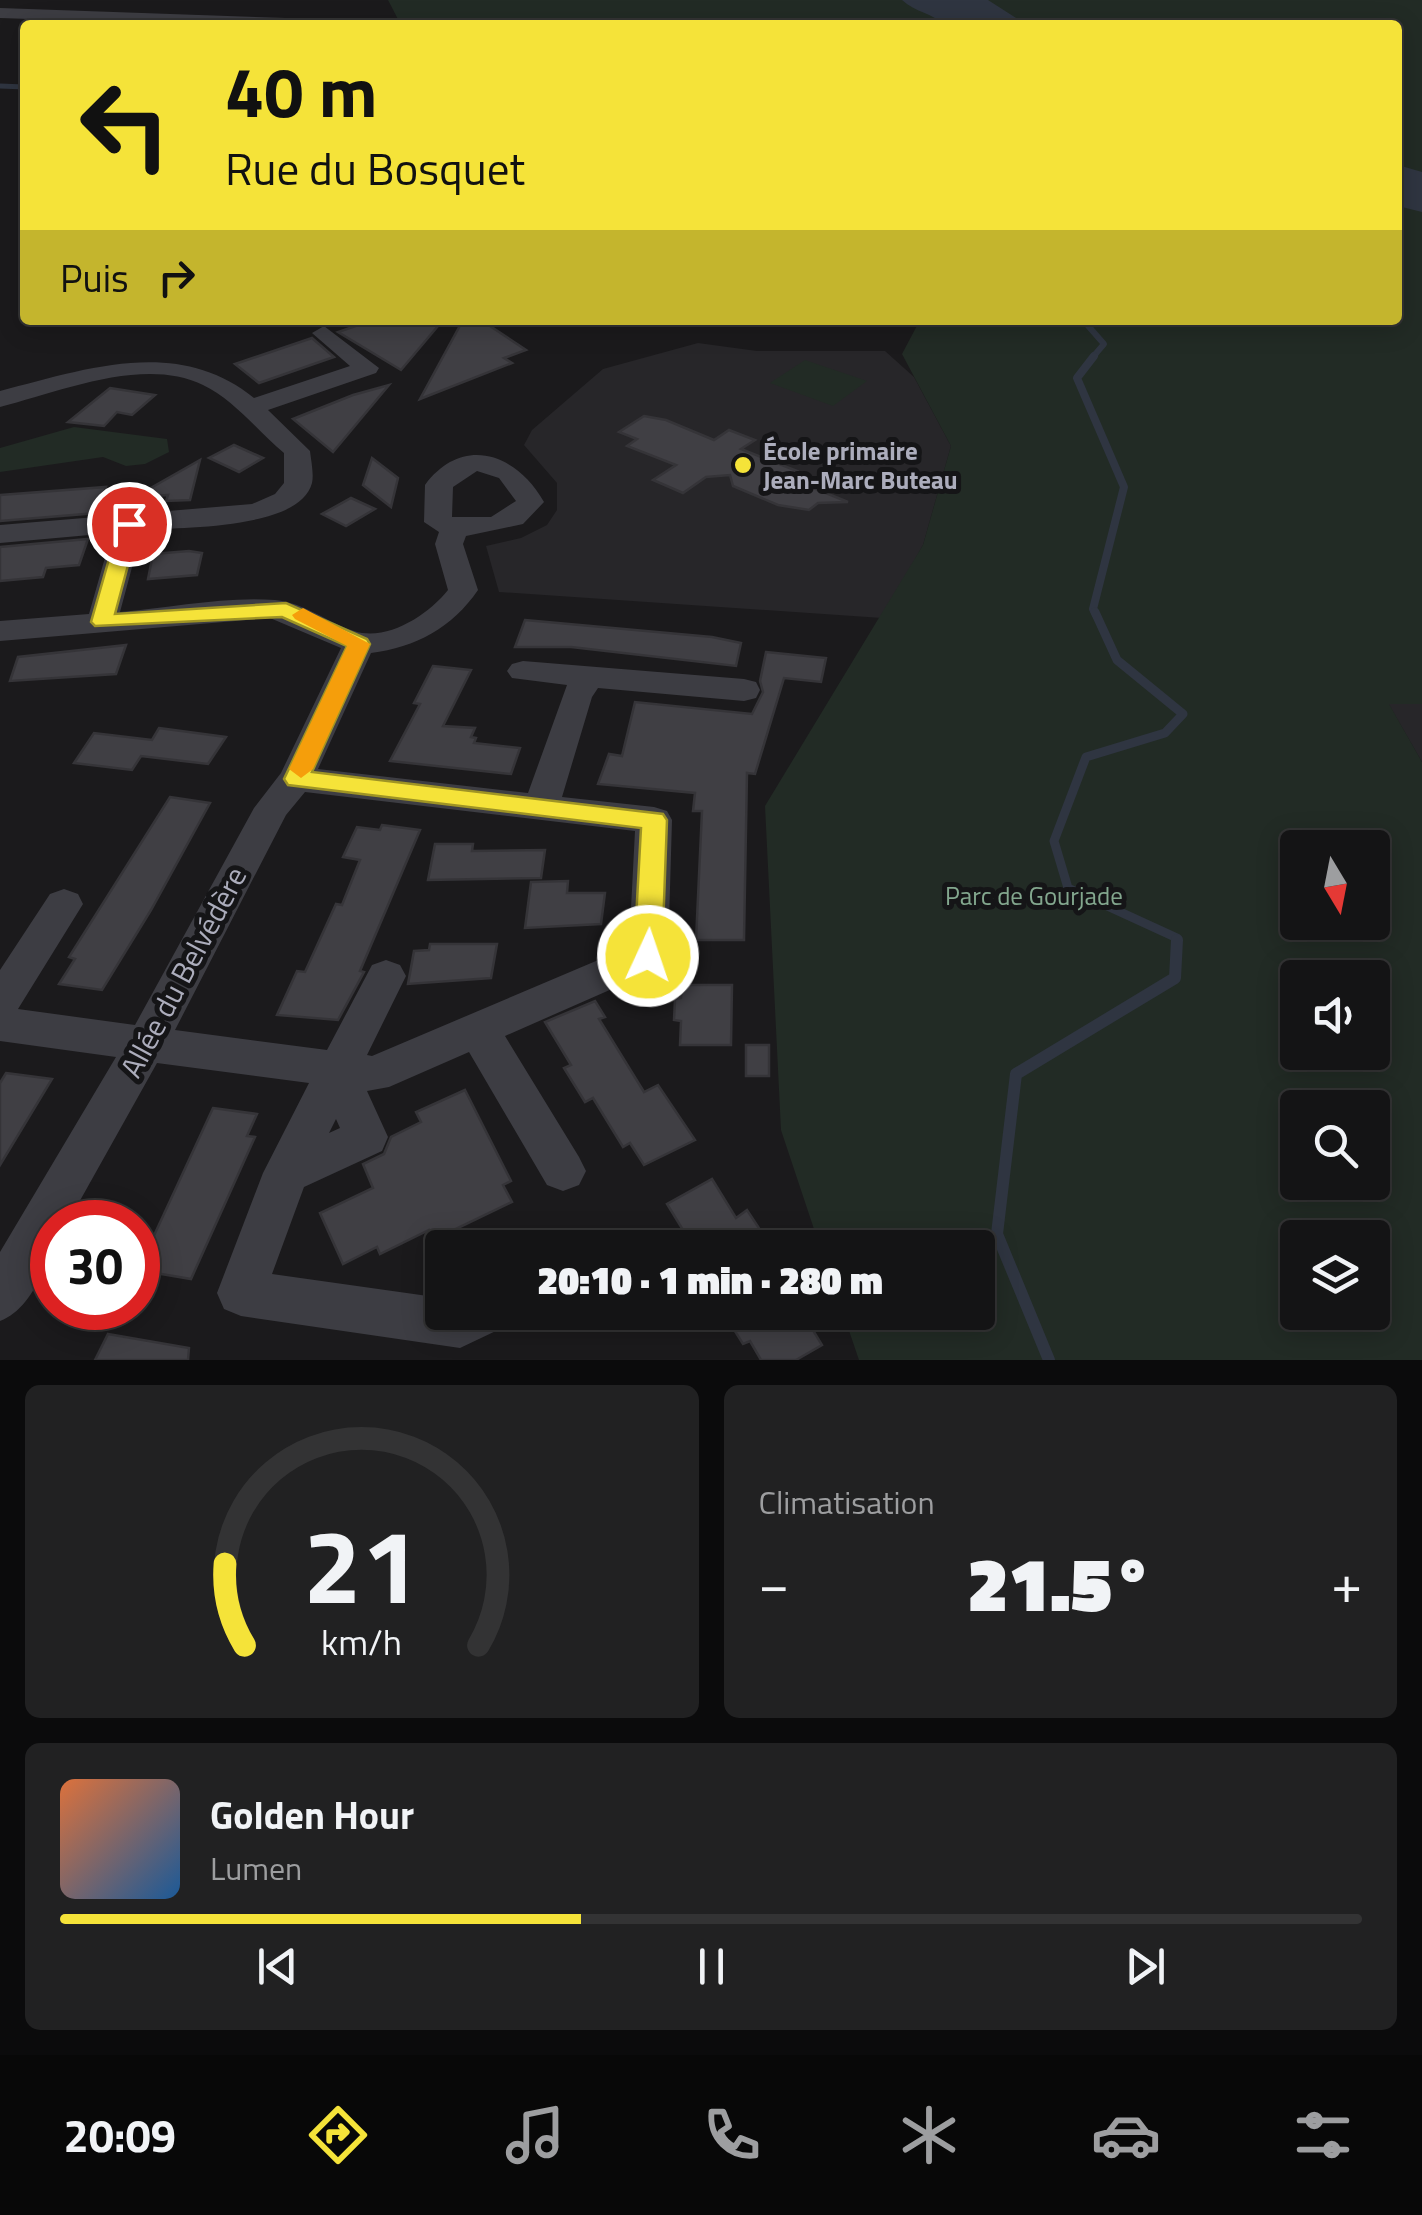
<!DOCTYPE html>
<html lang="fr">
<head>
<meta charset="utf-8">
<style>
  :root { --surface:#141415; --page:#212122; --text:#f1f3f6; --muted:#9d9ea0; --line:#333334; --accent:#f5e339 }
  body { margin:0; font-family:"Titillium Web",sans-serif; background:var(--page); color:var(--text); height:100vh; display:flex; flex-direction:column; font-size:38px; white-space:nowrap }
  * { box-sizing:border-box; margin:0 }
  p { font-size:32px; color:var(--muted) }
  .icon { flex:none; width:55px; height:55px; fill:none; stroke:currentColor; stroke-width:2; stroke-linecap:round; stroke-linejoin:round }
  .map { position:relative; height:1360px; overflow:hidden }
  .sheet { display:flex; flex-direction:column; gap:25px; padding:25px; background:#0b0b0c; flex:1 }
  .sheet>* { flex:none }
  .top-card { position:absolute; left:20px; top:20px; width:1382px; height:305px; border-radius:10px; box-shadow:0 5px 25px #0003,0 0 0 2px var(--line); background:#f5e339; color:#111; overflow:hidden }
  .needle { width:65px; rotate:170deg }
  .controls { position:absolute; left:1280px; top:830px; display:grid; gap:20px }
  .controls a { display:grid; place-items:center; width:110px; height:110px; border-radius:10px; background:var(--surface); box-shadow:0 5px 25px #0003,0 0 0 2px var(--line); font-size:50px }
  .speed { position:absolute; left:30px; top:1200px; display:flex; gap:20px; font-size:50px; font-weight:700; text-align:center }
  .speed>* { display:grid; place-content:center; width:130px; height:130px; border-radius:50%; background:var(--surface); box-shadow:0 5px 25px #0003,0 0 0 2px var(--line); line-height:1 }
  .speed .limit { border:15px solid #d22; background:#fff; color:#111 }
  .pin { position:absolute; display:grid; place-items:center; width:85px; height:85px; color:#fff; margin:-42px; border:5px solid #fff; border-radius:50%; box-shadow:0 2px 10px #0007 }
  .me { position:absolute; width:110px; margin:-55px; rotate:3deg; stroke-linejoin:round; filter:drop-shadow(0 0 8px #0008) }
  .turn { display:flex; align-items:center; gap:35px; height:210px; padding:0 40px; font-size:45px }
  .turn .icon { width:130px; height:130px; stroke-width:2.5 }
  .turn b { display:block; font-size:70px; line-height:85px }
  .then { display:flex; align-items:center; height:95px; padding:0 40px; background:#0003; gap:20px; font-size:38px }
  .big { font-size:75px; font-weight:800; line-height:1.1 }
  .sheet .widget { flex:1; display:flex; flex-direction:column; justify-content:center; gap:15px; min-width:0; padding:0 35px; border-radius:15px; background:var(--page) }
  .sheet .dial { align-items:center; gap:0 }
  .dial svg { height:260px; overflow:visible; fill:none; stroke:var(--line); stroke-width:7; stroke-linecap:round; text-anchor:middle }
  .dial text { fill:var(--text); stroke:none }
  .song { display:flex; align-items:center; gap:30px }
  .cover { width:120px; height:120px; border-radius:15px; background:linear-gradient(135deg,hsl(20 70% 55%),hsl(210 70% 35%)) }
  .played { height:10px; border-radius:5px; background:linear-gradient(90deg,var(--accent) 40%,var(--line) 40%) }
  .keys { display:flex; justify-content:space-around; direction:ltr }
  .heat { display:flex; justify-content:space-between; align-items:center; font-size:55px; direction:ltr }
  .sheet .tiles { flex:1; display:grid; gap:25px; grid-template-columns:1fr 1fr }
  .widget:last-child { grid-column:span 2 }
  .trip { position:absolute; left:425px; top:1230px; width:570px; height:100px; border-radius:10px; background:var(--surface); box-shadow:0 5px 25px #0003,0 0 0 2px var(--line); font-weight:800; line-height:100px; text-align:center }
  .dock { display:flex; height:160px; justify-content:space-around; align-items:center; background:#080808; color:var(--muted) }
  .dock .icon { width:70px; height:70px }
  .dock .selected { color:var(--accent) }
  .dock b { font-size:45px; color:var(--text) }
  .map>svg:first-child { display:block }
</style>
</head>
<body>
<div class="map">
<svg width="1422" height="1360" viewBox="0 0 1422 1360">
  <rect width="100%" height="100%" fill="#1b1a1c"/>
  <g fill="#272629">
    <path d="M698 343 757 351H885L914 377 951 446 923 545 882 618 499 592 486 546 521 538 547 525 557 510V483L524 445 532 430 603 369Z"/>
    <path d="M1388 703 1422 704V762Z"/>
  </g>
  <g fill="#222b25" fill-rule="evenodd">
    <path d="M388 0H1422V704H1389L1422 762V1360H859L843 1313 978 1312V1248L820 1247 781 1130 765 806 923 545 951 446 902 354 920 320H1398V25H401ZM1298 848H1372V922H1298ZM1298 978H1372V1052H1298ZM1298 1108H1372V1182H1298ZM1298 1238H1372V1312H1298Z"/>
    <path d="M805 360 867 381 833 406 770 383Z"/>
    <path d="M74 427 167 439 169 452 145 464 126 466 103 457 0 472V448Z"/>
  </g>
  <g fill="#2f3541">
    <path d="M902 0H988L1027 25H944C931 12 916 13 902 0Z"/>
    <path d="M1398 165 1422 172V212L1398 206Z"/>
  </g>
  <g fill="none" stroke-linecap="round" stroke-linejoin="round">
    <path stroke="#2f3541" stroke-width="5" d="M0 86 25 87"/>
    <path stroke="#2f3541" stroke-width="6" d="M1083 320 1104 344 1092 358"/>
    <path stroke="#2f3541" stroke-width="8" d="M1094 356 1077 378 1124 487 1093 609 1096 615"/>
    <path stroke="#2f3541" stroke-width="9" d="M1095 612 1117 660 1183 714 1165 733 1086 757 1054 841 1068 888 1177 938V942"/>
    <path stroke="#2f3541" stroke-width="12" d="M1049 1360 997 1234 1016 1074 1175 978 1177 940"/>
  </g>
  <g fill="#403f44" stroke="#353438" stroke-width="2.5">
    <path d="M373 320H443L401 370 338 332Z"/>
    <path d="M463 320H481L526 350 504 358 512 363 420 399Z"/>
    <path d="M312 338 334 357 259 383 235 364Z"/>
    <path d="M389 385 333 452 293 419 353 395Z"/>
    <path d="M110 388 155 395 132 415 117 412 104 426 68 422Z"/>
    <path d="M644 416 666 420 714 440 729 430 755 440 741 449 797 471 789 478 848 502 818 503 809 510 778 505 733 486 730 475 706 477 683 493 653 480 676 465 627 446 637 439 619 432Z"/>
    <path d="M234 445 263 458 239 472 209 458Z"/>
    <path d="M372 458 398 478 391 507 363 485Z"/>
    <path d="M200 460 190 500 166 501 168 495 133 498Z"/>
    <path d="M106 487 97 513 0 521V495Z"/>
    <path d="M351 498 375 509 346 526 322 514Z"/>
    <path d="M88 539 79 565 46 568 43 577 0 581V547Z"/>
    <path d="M189 551 202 553 197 575 148 579 153 554Z"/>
    <path d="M525 620 712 637 741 643 736 666 571 647H515Z"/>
    <path d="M126 645 116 674 10 681 18 657Z"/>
    <path d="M766 652 826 658 821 682 784 678 755 774 747 773 744 940H696L702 811H693L695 793 598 784 609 754 622 756 635 702 752 714 763 692 760 681Z"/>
    <path d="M433 666 471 670 443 726 475 728 471 737 476 738 474 743 520 748 511 774 390 761 420 704 414 703Z"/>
    <path d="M159 728 226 737 208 764 141 756 132 770 74 763 94 733 152 740Z"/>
    <path d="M170 797 210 803 151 910 102 990 59 984 75 959 69 957Z"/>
    <path d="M382 825 420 830 360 971 364 972 338 1020 277 1015 297 971 305 972 336 904 342 905 360 860 343 857 357 827 380 830Z"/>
    <path d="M435 844H473L472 851 545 850 541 878 428 880Z"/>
    <path d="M568 881 567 893H605L601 924 525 928 531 882Z"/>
    <path d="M430 944H497L491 978 408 984 414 951 429 950Z"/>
    <path d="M682 985H732L731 1045H680L681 1021 674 1020 675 999 681 998Z"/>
    <path d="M595 1001 605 1017 599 1019 644 1092 658 1085 695 1140 644 1165 630 1143 623 1147 593 1098 585 1102 564 1068 571 1065 545 1022Z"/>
    <rect x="746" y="1045" width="23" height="31"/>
    <path d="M6 1073 52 1079 0 1165V1083Z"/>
    <path d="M465 1090 511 1181 503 1185 512 1202 433 1240 429 1230 380 1254 377 1247 343 1264 320 1213 373 1188 363 1164 384 1154 391 1137 421 1122 416 1112Z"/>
    <path d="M213 1108 257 1114 247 1136 255 1137 191 1279 138 1270Z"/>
    <path d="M712 1179 736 1218 747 1210 772 1248H694L667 1204Z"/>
    <path d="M723 1312H802L822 1345 796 1360H761L750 1341 743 1344Z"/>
    <path d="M108 1334 189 1348 188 1360H95Z"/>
  </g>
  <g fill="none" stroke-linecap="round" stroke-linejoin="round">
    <g fill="#3d3d43" fill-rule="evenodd">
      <path d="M0 8 286 18 294 23 212 25 0 18Z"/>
      <path d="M324 326 379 368 376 373 268 410 310 451C311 460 314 474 312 483 300 530 180 527 142 530L120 612C170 608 225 596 275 600 305 603 326 622 354 631 387 642 428 615 448 590L435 544 439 532 424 522 425 485C463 434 517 454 544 502L523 524 466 536 463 544 478 590C452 628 416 647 371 653L318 769 528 793 567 685 512 678 507 671 512 664 523 661 744 679 756 682 760 690 756 698 744 701 598 688 592 697 562 797 654 807 667 811 672 820 668 956 662 967 505 1036 579 1157 586 1171 579 1185 563 1191 547 1185 469 1052 389 1087 367 1091 388 1137 382 1151 304 1187 272 1274 442 1298V1312H507L500 1329 460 1348 241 1316 224 1309 217 1293 263 1173 309 1083 157 1063 68 1222H52C52 1257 34 1308 0 1321V1252L116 1057 0 1041V970L50 894 64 889 78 894 83 904 18 1009 135 1025 254 808 281 773 341 648 270 618 0 641V621L89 614 112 533 0 543V525L252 504 275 494 284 483V453C258 431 233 399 203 385 144 356 59 392 0 407V391C86 369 178 336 254 398L350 366 312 333ZM477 471 499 478 516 501 491 517H452L453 487ZM305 792 635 831 629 947 372 1056 367 1055 406 976 400 965 386 960 372 965 327 1050 175 1030 286 815ZM336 1119 340 1128 329 1133Z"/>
    </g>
  </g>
  <path fill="#f5e339" stroke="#9f9425" stroke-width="2.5" d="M129 518 139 524 115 614 286 603 367 639 370 644 312 772 663 814 667 820 662 956 658 963H638L634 956 641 828 288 785 284 779 347 646 282 617 95 626 91 622 119 524Z"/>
  <path fill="#f59e0b" d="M303 608 370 644 313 769 301 778 289 769 347 646 295 619 292 615Z"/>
  <circle fill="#f5e339" stroke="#151517" stroke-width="4" cx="743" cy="465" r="10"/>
  <g text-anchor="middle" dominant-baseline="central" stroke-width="10" stroke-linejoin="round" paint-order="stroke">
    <g font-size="25" font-weight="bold" fill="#acadbc" stroke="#151517" text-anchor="start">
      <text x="763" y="451">École primaire<tspan x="763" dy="29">Jean-Marc Buteau</tspan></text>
    </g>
    <g font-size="25" fill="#83a78e" stroke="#151517">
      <text x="1034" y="896">Parc de Gourjade</text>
    </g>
    <g font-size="30" fill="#acadbc" stroke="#151517">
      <text transform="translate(183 972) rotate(-62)">Allée du Belvédère</text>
    </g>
  </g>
</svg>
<div class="controls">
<a><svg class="needle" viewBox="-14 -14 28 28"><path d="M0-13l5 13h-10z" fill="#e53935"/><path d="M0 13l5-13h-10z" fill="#9d9ea0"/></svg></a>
<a><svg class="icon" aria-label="sound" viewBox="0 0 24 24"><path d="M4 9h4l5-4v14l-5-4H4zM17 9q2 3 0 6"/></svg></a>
<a><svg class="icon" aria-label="search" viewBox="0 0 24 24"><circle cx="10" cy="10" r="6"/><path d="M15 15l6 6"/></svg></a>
<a><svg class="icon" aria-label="layers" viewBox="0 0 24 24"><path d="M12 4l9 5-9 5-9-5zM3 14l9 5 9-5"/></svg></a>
</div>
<div class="speed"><div class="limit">30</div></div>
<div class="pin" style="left:129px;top:524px;background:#d93025"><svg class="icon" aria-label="arrive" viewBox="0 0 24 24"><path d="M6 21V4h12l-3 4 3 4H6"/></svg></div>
<svg class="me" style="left:648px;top:956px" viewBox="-20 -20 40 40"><circle r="17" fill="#f5e339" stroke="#fff" stroke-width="3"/><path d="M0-11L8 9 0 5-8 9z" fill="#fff"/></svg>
<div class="trip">20:10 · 1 min · 280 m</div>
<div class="top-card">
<div class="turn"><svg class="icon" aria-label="left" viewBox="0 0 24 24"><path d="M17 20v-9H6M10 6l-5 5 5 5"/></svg><div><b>40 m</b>Rue du Bosquet</div></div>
<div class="then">Puis<svg class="icon" aria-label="right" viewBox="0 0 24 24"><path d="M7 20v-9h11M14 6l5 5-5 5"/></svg></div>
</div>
</div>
<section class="sheet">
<div class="tiles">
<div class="widget dial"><svg viewBox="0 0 100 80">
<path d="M14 69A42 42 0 1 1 86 69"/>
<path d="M14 69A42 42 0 0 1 8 44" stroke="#f5e339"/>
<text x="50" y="56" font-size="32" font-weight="700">21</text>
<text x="50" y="72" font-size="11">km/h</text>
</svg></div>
<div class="widget"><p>Climatisation</p>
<div class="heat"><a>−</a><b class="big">21.5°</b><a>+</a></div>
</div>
<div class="widget">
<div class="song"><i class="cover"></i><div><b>Golden Hour</b><p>Lumen</p></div></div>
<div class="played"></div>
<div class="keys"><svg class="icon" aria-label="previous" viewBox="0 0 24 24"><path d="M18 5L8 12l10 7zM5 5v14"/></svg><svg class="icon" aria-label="pause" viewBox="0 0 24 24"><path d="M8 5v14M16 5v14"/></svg><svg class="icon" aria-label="next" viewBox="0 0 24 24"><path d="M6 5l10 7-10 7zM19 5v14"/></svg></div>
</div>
</div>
</section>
<nav class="dock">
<b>20:09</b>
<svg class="icon selected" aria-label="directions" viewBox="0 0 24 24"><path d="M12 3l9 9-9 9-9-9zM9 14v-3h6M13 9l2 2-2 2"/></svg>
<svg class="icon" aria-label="music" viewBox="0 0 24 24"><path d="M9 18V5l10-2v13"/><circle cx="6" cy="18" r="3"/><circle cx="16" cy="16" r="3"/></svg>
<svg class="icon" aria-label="phone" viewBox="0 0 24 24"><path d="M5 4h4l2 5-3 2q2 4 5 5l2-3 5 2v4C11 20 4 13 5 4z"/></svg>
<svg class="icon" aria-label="climate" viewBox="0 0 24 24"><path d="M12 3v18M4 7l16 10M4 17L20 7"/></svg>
<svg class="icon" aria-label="car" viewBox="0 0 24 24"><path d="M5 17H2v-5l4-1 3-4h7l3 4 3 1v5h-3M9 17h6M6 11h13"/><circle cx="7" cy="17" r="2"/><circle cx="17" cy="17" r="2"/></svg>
<svg class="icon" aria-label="filters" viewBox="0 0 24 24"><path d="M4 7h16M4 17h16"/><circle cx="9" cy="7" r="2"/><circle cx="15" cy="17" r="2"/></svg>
</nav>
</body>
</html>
